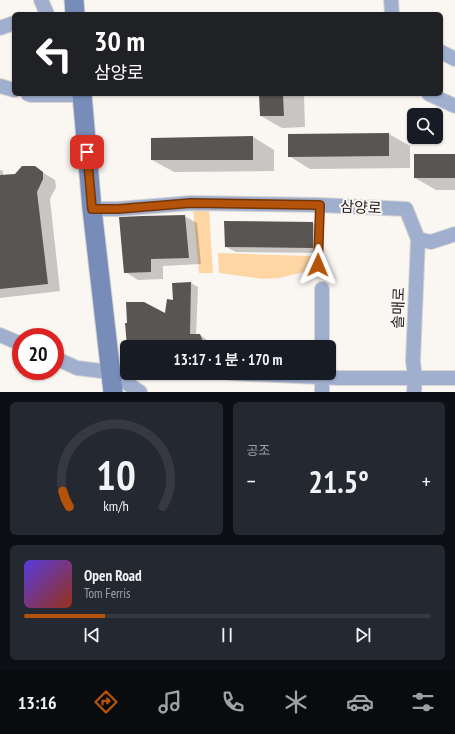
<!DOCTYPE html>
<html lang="ko">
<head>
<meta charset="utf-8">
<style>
  :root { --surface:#171b24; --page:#242831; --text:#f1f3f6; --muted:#9ea1a6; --line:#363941; --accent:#b45309 }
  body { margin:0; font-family:"PT Sans Narrow","Noto Sans KR",sans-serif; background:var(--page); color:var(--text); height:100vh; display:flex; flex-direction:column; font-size:15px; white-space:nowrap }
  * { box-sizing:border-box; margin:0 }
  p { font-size:13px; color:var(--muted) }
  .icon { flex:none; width:22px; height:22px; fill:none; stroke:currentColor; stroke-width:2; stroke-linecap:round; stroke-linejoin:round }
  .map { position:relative; height:392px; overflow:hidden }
  .sheet { display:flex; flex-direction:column; gap:10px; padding:10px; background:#0d0f14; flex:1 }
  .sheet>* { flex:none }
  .guide { position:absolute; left:12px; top:12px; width:431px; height:84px; border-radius:6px; box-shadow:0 1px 3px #0004; background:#202124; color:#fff; overflow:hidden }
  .fabs { position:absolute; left:407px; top:108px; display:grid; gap:8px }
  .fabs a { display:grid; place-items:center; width:36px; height:36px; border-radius:6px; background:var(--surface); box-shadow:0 1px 3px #0004; font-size:20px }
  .speed { position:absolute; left:12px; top:328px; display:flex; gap:8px; font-size:20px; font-weight:700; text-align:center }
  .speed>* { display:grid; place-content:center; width:52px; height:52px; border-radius:50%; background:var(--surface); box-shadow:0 1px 3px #0004; line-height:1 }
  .speed .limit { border:6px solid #d22; background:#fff; color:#111 }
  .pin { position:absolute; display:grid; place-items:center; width:34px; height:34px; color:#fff; margin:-17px; border-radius:8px; box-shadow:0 2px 6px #0006 }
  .me { position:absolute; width:44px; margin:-22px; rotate:1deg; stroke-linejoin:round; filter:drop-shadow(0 0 3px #0008) }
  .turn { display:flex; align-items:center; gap:14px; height:84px; padding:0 16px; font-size:18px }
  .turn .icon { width:52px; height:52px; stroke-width:2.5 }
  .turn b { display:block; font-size:28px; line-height:34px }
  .big { font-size:30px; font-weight:600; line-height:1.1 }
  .sheet .tile { flex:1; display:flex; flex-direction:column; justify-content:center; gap:6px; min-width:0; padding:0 14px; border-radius:6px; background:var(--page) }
  .sheet .dial { align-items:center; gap:0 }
  .dial svg { height:104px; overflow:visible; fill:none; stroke:var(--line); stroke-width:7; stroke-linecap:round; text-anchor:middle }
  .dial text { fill:var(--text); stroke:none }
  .song { display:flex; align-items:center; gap:12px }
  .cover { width:48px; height:48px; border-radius:6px; background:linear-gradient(135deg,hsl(250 70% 55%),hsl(10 70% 35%)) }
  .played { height:4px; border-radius:2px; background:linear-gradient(90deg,var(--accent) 20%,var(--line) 20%) }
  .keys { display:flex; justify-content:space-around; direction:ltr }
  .heat { display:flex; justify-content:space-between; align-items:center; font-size:22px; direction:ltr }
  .sheet .tiles { flex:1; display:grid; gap:10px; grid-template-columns:1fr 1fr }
  .tile:last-child { grid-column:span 2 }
  .trip { position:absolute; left:120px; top:340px; width:216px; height:40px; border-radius:6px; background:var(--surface); box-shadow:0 1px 3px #0004; font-weight:600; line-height:40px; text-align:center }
  .menu { display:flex; height:64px; justify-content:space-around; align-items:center; background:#090b0e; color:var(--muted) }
  .menu .icon { width:28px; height:28px }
  .menu .on { color:var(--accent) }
  .menu b { font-size:18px; color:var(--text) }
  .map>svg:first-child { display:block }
</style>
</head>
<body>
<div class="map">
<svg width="455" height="392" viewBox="0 0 455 392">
  <rect width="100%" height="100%" fill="#faf7f3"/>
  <g fill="#fed6a4">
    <path d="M193 208 209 209 213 273H199Z"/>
    <path d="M218 253 311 256 312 270 279 278 263 279 219 273Z"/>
  </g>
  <g fill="#0003">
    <path d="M260 94H304L305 127 282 128 261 116Z"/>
    <path d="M389 134 410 146V168L310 169 289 156Z"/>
    <path d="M253 137 274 150V171L174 172 152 160Z"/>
    <path d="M455 155V190H436L415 178Z"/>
    <path d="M34 167 55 180 56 187 50 199 60 291 0 298V170L3 171V176L15 175Z"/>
    <path d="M184 216 197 223 201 264 163 266V279L138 280 125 272Z"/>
    <path d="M313 223 323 229V253L236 252 226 247Z"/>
    <path d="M191 283 198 287 196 335H200L206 339 209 347H128L166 314 174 301 173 284Z"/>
  </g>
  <g fill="#585552">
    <path d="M259 94H283L284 116H260Z"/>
    <path d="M389 133V156L288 157V134Z"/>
    <path d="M253 136V160H151V138Z"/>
    <rect x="414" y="154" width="41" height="24"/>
    <path d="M22 166H35L43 172V179L37 192 48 284 0 289V175L15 174Z"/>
    <path d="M185 215 189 258 151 259V272L124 273 119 217 142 216Z"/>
    <path d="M224 221 313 222V248L225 247Z"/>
    <path d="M191 282 190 334H200L205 347H127L125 323H127L126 302H144L165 313 167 299 173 300 172 283Z"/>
  </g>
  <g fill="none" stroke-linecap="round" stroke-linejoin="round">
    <g stroke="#d7d4d1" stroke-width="9">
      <path id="service" d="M318 265 320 205"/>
    </g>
    <g stroke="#d7d4d1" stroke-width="16">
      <g id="minor">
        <path d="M41 0 47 14"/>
        <path d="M391 0 392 14"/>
        <path d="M0 28 14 23"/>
        <path d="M441 52 455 59"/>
        <path d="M0 86 14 90"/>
        <path d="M28 94 31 95H82"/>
        <path d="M429 94 455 106"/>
        <path d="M92 209H118L191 203 320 205 406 209 418 239 413 361 415 378 414 392"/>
        <path d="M418 239 431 242 455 234"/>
        <path d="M322 289V347"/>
        <path d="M0 335 21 344"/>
        <path d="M55 358 77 368 110 372H127"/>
        <path d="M110 372 140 392"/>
        <path d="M232 373 339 378H455"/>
        <path d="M322 392V373"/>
      </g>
    </g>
    <g stroke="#d7d4d1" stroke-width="21">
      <g id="secondary">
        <path d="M74 0 75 14"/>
        <path d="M82 94 92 209 113 392"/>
      </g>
    </g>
    <use href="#service" stroke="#a1afcf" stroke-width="7"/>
    <use href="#minor" stroke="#a1afcf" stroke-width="14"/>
    <use href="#secondary" stroke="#778cb9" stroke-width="19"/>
  </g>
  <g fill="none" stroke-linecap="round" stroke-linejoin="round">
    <g stroke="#753606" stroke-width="10">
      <path id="route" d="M87 152 92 209H118L191 203 320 205 318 265"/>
    </g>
    <use href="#route" stroke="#b45309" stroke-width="7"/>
  </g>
  <g text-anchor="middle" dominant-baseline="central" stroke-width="4" stroke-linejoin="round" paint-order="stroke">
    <g font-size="15" fill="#201e1d" stroke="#faf7f3">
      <text transform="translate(361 207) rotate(3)">삼양로</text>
      <text transform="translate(398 308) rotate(-88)">솔매로</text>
    </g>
  </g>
</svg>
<div class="fabs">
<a><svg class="icon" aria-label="search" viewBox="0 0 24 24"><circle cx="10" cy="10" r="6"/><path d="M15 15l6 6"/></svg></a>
</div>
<div class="speed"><div class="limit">20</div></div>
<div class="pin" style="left:87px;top:152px;background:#d93025"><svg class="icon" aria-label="arrive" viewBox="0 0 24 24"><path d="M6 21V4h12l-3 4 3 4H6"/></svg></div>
<svg class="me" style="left:318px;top:265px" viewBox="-20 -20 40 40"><path d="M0-17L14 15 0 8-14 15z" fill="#b45309" stroke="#fff" stroke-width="4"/></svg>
<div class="trip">13:17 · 1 분 · 170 m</div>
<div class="guide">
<div class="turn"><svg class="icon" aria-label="left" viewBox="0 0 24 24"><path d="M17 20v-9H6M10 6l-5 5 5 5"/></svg><div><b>30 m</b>삼양로</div></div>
</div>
</div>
<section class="sheet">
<div class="tiles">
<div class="tile dial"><svg viewBox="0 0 100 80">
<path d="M14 69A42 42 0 1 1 86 69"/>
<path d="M14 69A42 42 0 0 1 9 57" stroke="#b45309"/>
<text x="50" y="56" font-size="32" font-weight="700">10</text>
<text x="50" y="72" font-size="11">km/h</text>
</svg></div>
<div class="tile"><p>공조</p>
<div class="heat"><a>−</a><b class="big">21.5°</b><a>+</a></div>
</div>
<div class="tile">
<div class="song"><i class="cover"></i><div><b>Open Road</b><p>Tom Ferris</p></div></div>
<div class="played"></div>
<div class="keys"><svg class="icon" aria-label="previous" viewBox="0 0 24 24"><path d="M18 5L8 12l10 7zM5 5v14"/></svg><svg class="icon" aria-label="pause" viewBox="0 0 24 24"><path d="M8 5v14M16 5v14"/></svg><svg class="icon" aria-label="next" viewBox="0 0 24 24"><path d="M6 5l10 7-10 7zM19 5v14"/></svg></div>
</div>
</div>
</section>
<nav class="menu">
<b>13:16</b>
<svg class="icon on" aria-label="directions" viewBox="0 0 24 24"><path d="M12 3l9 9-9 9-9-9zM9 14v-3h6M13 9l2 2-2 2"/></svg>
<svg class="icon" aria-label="music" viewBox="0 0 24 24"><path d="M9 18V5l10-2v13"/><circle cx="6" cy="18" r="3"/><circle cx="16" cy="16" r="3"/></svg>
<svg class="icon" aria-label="phone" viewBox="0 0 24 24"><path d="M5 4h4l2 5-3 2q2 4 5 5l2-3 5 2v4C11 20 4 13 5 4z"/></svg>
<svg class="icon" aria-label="climate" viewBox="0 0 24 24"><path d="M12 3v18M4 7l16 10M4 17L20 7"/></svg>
<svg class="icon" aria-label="car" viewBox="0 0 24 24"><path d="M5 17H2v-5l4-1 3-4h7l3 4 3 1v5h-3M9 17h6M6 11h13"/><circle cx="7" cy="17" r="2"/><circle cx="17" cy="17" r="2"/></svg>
<svg class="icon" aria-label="filters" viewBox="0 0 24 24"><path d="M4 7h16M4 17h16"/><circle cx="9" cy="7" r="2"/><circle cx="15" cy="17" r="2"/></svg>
</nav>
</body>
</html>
